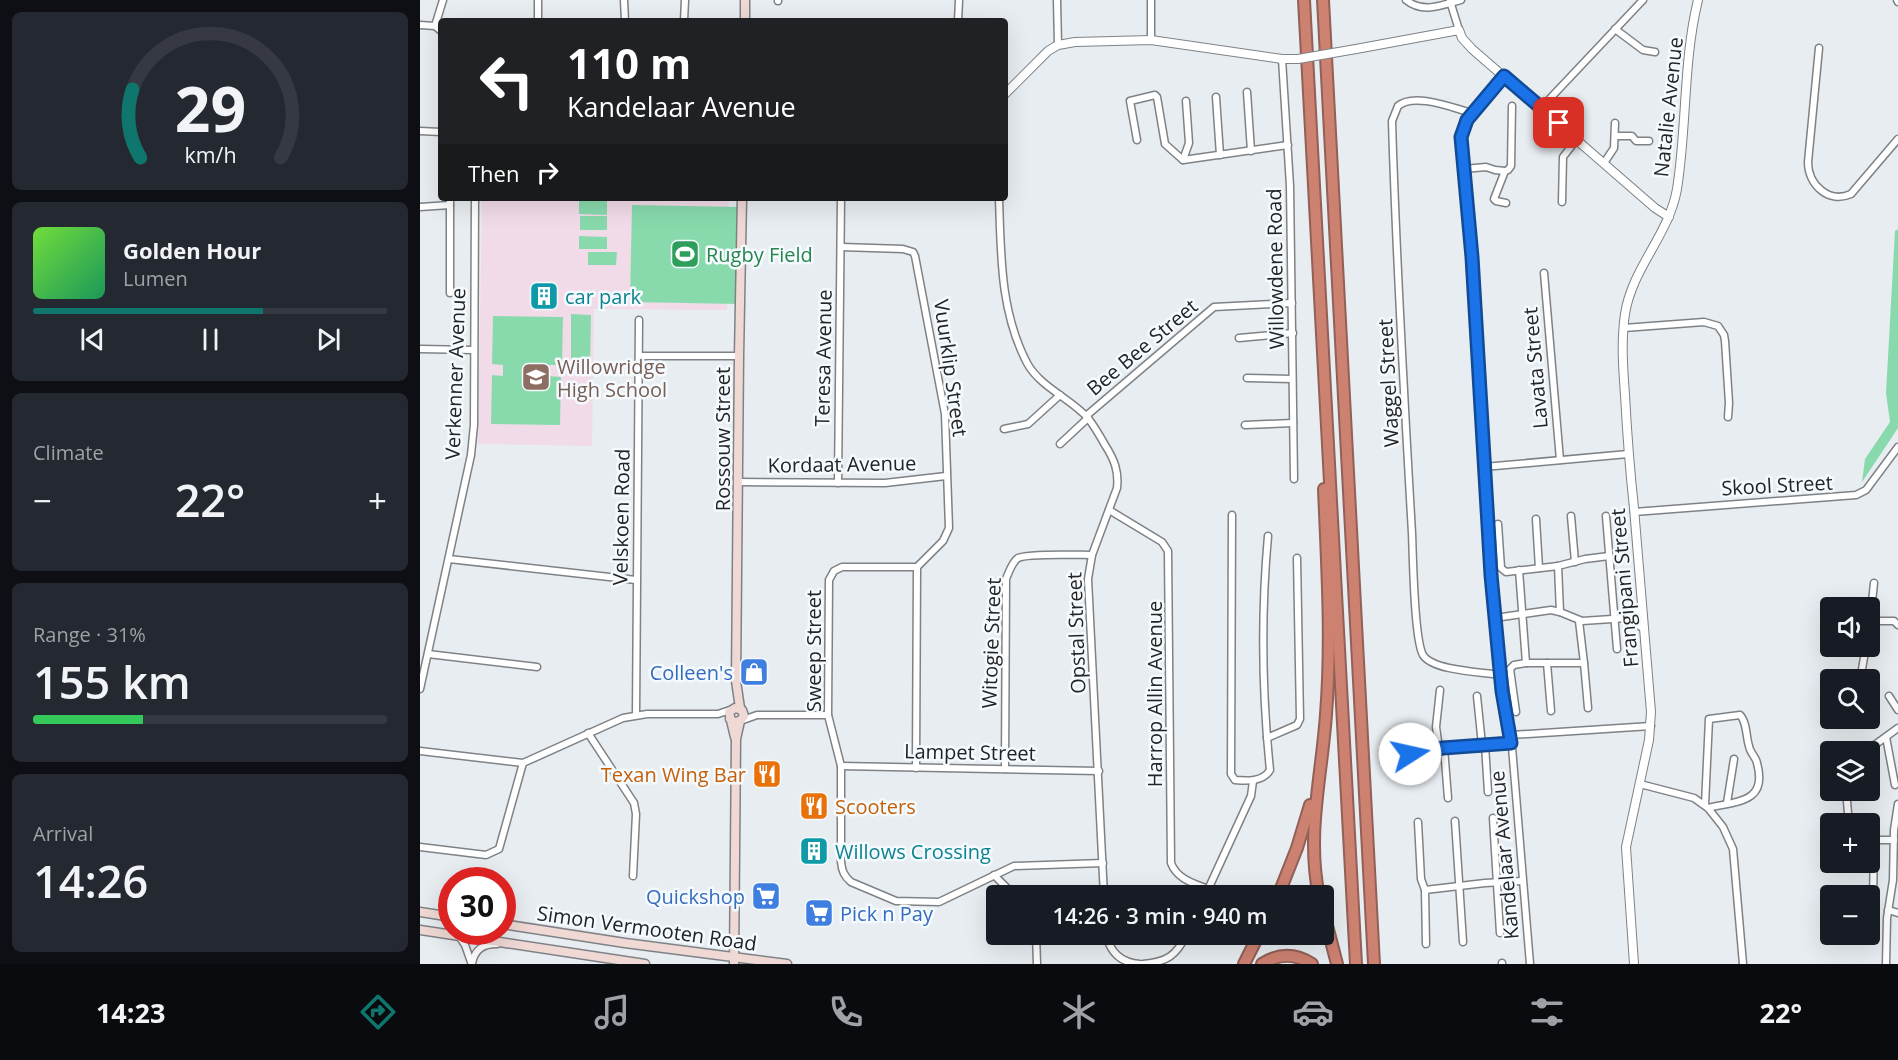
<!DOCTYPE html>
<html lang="en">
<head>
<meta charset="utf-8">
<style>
  :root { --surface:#171b24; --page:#242831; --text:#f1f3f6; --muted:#9ea1a6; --line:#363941; --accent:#0f766e }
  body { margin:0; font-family:"Open Sans",sans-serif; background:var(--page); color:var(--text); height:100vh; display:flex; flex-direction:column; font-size:22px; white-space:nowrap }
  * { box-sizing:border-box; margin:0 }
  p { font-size:20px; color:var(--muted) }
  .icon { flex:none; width:33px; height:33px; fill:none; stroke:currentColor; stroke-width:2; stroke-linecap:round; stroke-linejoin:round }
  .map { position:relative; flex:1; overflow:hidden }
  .drawer { display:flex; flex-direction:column; gap:12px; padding:12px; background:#0d0f14; width:420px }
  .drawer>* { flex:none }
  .banner { position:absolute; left:18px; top:18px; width:570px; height:183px; border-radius:6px; box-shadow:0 6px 24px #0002; background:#202124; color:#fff; overflow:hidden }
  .buttons { position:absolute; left:1400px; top:597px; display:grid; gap:12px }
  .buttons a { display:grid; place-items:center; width:60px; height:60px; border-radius:6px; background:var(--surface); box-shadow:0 6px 24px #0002; font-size:30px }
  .speed { position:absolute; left:18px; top:867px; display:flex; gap:12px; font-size:30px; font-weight:700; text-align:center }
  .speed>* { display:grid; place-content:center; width:78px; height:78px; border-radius:50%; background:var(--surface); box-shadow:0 6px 24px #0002; line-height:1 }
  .speed .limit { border:9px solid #d22; background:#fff; color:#111 }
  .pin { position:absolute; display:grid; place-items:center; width:51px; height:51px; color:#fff; margin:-26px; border-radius:12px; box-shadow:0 3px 9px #0006 }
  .me { position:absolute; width:66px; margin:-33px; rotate:80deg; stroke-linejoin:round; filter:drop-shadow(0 0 4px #0008) }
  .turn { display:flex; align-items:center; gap:21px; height:126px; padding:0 30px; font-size:27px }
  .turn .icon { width:78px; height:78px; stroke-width:2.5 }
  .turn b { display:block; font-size:42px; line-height:51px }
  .then { display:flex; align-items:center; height:57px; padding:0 30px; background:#0003; gap:12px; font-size:22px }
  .big { font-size:45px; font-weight:600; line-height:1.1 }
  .drawer .tile { flex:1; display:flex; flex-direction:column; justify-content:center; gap:9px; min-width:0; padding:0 21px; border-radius:9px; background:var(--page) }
  .drawer .dial { align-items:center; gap:0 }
  .dial svg { height:156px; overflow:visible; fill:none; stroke:var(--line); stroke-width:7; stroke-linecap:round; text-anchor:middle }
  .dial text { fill:var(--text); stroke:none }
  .song { display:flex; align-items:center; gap:18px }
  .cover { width:72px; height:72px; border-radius:9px; background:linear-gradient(135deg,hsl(100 70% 55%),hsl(150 70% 35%)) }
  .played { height:6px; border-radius:3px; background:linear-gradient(90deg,var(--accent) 65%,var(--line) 65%) }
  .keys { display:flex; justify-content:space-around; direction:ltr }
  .heat { display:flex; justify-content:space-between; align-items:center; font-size:33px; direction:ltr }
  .charge { height:9px; border-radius:4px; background:linear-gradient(90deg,#34c759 31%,var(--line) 0) }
  .trip { position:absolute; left:566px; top:885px; width:348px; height:60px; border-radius:6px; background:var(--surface); box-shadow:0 6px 24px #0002; font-weight:600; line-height:60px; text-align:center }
  .menu { display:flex; height:96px; justify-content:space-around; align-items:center; background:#090b0e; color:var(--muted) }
  .menu .icon { width:42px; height:42px }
  .menu .selected { color:var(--accent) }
  .menu b { font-size:27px; color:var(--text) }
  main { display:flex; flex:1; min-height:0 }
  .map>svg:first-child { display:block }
</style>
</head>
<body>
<main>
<section class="drawer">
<div class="tile dial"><svg viewBox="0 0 100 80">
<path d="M14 69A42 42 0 1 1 86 69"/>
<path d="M14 69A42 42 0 0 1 10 34" stroke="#0f766e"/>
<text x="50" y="56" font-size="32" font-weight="700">29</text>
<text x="50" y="72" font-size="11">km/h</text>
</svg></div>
<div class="tile">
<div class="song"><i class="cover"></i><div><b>Golden Hour</b><p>Lumen</p></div></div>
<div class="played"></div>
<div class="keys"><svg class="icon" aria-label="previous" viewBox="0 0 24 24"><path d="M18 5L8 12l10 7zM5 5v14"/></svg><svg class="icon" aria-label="pause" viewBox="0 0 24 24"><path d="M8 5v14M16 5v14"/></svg><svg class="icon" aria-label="next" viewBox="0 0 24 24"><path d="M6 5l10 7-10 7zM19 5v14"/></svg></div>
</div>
<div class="tile"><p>Climate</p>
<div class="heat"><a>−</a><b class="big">22°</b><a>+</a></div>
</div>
<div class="tile"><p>Range · 31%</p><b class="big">155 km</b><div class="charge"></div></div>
<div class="tile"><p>Arrival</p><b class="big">14:26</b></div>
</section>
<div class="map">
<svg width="1478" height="964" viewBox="0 0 1478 964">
  <rect width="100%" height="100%" fill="#e8edf1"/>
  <path fill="#f1dbe8" d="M62 198H309L307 310 174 309 172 446 58 444Z"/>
  <g fill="#88daad">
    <path d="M159 200 187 201V215L159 214Z"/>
    <path d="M212 205 320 207 319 304 210 302Z"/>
    <rect x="160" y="216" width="27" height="14"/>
    <path d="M1478 229V428L1442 482 1445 459 1470 422 1466 393 1475 231Z"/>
    <path d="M159 236 187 237V249H159Z"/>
    <path d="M168 252H197L196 265H168Z"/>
    <path d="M151 314 171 315 170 368 151 367Z"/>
    <path d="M73 316 143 317 142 365H127V376L141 377 140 425 71 424 72 375 83 376V365L72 364Z"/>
  </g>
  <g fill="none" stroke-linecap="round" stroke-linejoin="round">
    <g stroke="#7e8286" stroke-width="9">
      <g id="minor">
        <path d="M118 0V21"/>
        <path d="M204 0 205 21"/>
        <path d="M637 0 638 45"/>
        <path d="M986 0C1003 14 1022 5 1041 0"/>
        <path d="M1477 0 1478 2"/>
        <path d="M358 1V0"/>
        <path d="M1030 1 1039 30"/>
        <path d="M264 21 265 0"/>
        <path d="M538 21 539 0"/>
        <path d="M0 25 15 26 21 31"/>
        <path d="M15 26 23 0"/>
        <path d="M1195 29 1223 50 1235 52"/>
        <path d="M731 40V0"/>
        <path d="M1399 48 1388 162C1388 185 1409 204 1431 194L1478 139"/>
        <path d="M862 59 870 186 874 479"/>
        <path d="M1084 77C1067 95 1042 116 1041 142L1052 257 1071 575 1082 691 1091 735 1110 964"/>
        <path d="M827 92 831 151"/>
        <path d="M796 97 800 155"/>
        <path d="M1121 108 1223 0"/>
        <path d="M1052 113C1033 108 994 92 978 106L972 121C976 258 984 396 992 533 993 556 994 639 1003 655 1013 671 1062 672 1081 675"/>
        <path d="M0 131 21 132"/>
        <path d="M1195 136H1212L1216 141H1229"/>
        <path d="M717 140 710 101 735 95 737 97 745 144 763 160 868 145"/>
        <path d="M763 160 769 143 766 101"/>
        <path d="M1184 163 1194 148 1195 123"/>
        <path d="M1044 169 1066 167 1075 170 1085 171"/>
        <path d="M30 198V293"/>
        <path d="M579 198C581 255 580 311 607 363 620 387 650 398 668 418 674 426 680 436 685 445 694 459 699 471 697 488L672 555 668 579 684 896"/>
        <path d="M1142 202 1143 157 1157 139"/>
        <path d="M1086 203 1076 201 1074 199 1085 171 1088 170 1091 166 1092 106"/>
        <path d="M0 207 30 205"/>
        <path d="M421 247 483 249 493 252 495 256 525 414 529 528 523 541 497 567 496 768"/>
        <path d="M1124 273 1140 460"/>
        <path d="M1204 328 1284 322 1298 326 1304 335 1305 341 1309 403 1308 417"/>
        <path d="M819 338 873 333"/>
        <path d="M0 349 54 350"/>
        <path d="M219 356H319"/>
        <path d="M827 378 872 379"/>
        <path d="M666 416 794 307 872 303"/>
        <path d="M825 425 873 423"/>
        <path d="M584 429 608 424 640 395"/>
        <path d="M640 444 668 418"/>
        <path d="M1064 467 1208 454"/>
        <path d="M318 482 465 483 526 476"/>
        <path d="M418 483 421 198"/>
        <path d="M689 510 742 542 748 551 751 863C757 879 773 883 788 889"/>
        <path d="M1214 512 1436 495 1446 490 1478 447"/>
        <path d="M812 515 811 774 815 780C827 781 843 782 850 770 842 693 841 613 848 536"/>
        <path d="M1151 516 1155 562"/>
        <path d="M1186 516 1197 649"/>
        <path d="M1116 519 1119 568"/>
        <path d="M1078 524 1081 568 1086 572 1138 566 1165 559 1189 556"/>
        <path d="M29 559 216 580"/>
        <path d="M1138 566 1140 612"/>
        <path d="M497 567H422L414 571 409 580 408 715 421 766V862C422 871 424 876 431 882L476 901 519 902 594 866 683 863"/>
        <path d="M1454 583 1450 621H1474L1478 625"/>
        <path d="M1075 618 1131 610 1140 612 1162 621 1207 618 1222 607"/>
        <path d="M1207 618 1224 629"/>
        <path d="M1159 621 1164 663"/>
        <path d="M8 654 117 667"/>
        <path d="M1106 663H1164L1168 708"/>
        <path d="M1127 663 1131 711"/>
        <path d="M1441 675 1446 646"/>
        <path d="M0 689 51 455 54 425 55 198"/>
        <path d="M1057 696 1062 745"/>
        <path d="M1469 696 1478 710"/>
        <path d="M1096 712 1090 669 1094 665 1106 663 1099 570"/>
        <path d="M216 715 219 320"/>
        <path d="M323 720 337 715H408"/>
        <path d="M168 733 214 803 216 814 213 876"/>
        <path d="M1091 735 1231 726"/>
        <path d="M1466 737 1475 785"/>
        <path d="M847 738 877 725 880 719 877 558"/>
        <path d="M1065 745 1068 792"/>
        <path d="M1024 748 1028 798"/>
        <path d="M1019 749 1016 727 1020 690"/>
        <path d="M0 751 103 763 203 718 227 714H298L310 710"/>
        <path d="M1445 752 1478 728"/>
        <path d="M990 754 1024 748 1091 743"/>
        <path d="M421 766 679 771"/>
        <path d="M585 769 586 579C589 572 592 562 598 558 608 553 658 555 672 555"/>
        <path d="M1220 784 1274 798 1288 808 1303 827 1313 849 1323 964"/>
        <path d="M1426 790 1428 813"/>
        <path d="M1307 803 1314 759"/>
        <path d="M1285 805 1289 719 1320 715C1327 722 1326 737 1329 746 1330 753 1336 757 1337 763 1348 803 1317 801 1288 808"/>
        <path d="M1073 818 1080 933"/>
        <path d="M1035 821 1043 942"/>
        <path d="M998 822 1001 879 1005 890"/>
        <path d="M1454 823V840"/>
        <path d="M0 847 66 855 79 849 103 763"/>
        <path d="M574 875 589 890 610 891 613 896"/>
        <path d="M785 896 831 796 833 781"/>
        <path d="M1453 902 1454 840H1474"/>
        <path d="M1468 910 1478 913"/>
        <path d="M616 934 617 964"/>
        <path d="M686 934C690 952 701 963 720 964"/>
        <path d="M39 936 45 945 51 962"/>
        <path d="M1006 944 1005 890 1065 883 1102 881"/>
        <path d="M52 963C55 949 63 944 77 944"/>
        <path d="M723 964C747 962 756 956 767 934"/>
        <path d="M1082 964V963"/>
        <path d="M1466 964 1467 918 1473 880 1474 830 1478 804"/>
      </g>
    </g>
    <g stroke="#7e8286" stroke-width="10">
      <g id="tertiary">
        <path d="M936 49 1039 30 1042 38 1052 49 1235 208 1249 217"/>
        <path d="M585 94 628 51 638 45 655 42 731 40 862 59H878"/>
        <path d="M1214 964 1206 847 1229 740 1231 712C1225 644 1220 576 1214 508 1210 471 1207 433 1205 395 1203 368 1201 341 1205 314 1212 268 1249 235 1257 189 1267 127 1263 61 1278 0"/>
      </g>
    </g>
    <g stroke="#7e8286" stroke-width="11">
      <g id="secondary">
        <path d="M325 21V0"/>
        <path d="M320 708 316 681 319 356 322 198"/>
        <path d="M310 719 314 722 320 721 324 716 322 710 315 708 309 712 315 737"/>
        <path d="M0 912 32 917"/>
        <path d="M82 924 205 943 367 964"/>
        <path d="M0 930 225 964"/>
        <path d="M314 964 316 739 320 721"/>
      </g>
    </g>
    <g stroke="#916057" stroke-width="14">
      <g id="motorway">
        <path d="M884 0 936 964"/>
        <path d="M903 0 954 964"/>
        <path d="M858 896 877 848 890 805"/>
        <path d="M899 896C886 834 902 775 906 714 912 639 907 564 904 489"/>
        <path d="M903 910 917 964"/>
        <path d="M824 964 839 934"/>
        <path d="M842 964C859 953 875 953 892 964"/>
      </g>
    </g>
    <use href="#minor" stroke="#fff" stroke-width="6"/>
    <use href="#tertiary" stroke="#fff" stroke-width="8"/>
    <use href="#secondary" stroke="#f0d9d4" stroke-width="8"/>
    <use href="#motorway" stroke="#cd8171" stroke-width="10"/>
    <g stroke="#7e8286" stroke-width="10" stroke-linecap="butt">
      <path id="tertiary-bridge" d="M878 59 936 49"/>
    </g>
    <use href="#tertiary-bridge" stroke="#fff" stroke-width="8"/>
  </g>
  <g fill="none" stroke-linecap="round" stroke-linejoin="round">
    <g stroke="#114b97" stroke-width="15">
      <path id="route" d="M990 754 1023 748 1091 743 1082 691 1071 575 1052 257 1041 137 1047 120 1084 76 1139 123"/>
    </g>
    <use href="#route" stroke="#1a73e8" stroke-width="10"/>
  </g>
  <defs>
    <g id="stadium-square" transform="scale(1.5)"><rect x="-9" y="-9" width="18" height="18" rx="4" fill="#2e9e5b" stroke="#f5fafe"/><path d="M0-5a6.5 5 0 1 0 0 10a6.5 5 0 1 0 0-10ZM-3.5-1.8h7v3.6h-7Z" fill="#fff"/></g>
    <g id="building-square" transform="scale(1.5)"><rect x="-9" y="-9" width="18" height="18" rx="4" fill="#0f9aa8" stroke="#f5fafe"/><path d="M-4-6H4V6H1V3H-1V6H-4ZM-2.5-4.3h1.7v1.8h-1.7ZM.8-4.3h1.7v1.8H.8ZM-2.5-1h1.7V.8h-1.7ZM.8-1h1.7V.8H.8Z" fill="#fff"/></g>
    <g id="school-square" transform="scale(1.5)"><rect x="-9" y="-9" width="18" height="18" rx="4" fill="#8d6e63" stroke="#f5fafe"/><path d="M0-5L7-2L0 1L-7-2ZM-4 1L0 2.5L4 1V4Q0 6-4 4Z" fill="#fff"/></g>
    <g id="shop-square" transform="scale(1.5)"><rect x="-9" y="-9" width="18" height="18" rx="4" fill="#3f7fe0" stroke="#f5fafe"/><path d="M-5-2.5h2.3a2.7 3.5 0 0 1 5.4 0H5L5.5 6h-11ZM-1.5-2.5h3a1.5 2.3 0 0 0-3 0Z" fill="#fff"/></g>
    <g id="restaurant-square" transform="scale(1.5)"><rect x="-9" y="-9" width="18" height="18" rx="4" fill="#e8710a" stroke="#f5fafe"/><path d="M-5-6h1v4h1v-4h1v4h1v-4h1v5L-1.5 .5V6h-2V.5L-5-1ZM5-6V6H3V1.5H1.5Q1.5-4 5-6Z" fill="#fff"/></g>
    <g id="supermarket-square" transform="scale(1.5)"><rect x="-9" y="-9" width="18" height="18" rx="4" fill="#3f7fe0" stroke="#f5fafe"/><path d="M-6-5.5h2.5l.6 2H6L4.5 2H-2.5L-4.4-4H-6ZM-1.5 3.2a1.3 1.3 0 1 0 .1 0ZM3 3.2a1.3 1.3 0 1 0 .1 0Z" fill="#fff"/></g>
  </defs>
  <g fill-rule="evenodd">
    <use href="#stadium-square" x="265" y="254"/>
    <use href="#building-square" x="124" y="296"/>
    <use href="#school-square" x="116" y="377"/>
    <use href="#shop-square" x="334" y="672"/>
    <use href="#restaurant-square" x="347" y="774"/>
    <use href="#restaurant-square" x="394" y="806"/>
    <use href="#building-square" x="394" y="851"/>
    <use href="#supermarket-square" x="346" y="896"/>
    <use href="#supermarket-square" x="399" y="913"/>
  </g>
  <g text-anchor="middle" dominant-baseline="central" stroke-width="5" stroke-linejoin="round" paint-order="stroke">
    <g font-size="20" fill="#222426" stroke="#f5fafe">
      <text transform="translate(1248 107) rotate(-84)">Natalie Avenue</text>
      <text transform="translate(855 269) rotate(-91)">Willowdene Road</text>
      <text transform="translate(722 347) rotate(-40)">Bee Bee Street</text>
      <text transform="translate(403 358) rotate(-89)">Teresa Avenue</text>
      <text transform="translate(531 368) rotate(82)">Vuurklip Street</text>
      <text transform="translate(1115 368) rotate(-95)">Lavata Street</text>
      <text transform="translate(35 374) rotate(-88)">Verkenner Avenue</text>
      <text transform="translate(968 383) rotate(-93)">Waggel Street</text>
      <text transform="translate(302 439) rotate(-90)">Rossouw Street</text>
      <text transform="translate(422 464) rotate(-1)">Kordaat Avenue</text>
      <text transform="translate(1357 485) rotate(-3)">Skool Street</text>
      <text transform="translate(201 517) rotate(-89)">Velskoen Road</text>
      <text transform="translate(1204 588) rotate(-95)">Frangipani Street</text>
      <text transform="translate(656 633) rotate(-92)">Opstal Street</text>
      <text transform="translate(571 643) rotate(-88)">Witogie Street</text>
      <text transform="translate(393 651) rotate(-90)">Sweep Street</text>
      <text transform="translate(734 694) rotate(-90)">Harrop Allin Avenue</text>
      <text transform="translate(550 752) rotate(1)">Lampet Street</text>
      <text transform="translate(1084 855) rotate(-95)">Kandelaar Avenue</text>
      <text transform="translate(227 928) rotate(8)">Simon Vermooten Road</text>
    </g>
    <g font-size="20" fill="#27864d" stroke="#f5fafe" text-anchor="start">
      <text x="286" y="254">Rugby Field</text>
    </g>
    <g font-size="20" fill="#0d838f" stroke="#f5fafe" text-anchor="start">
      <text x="145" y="296">car park</text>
      <text x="415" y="851">Willows Crossing</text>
    </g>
    <g font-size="20" fill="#785e54" stroke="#f5fafe" text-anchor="start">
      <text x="137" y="366">Willowridge<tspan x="137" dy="23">High School</tspan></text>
    </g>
    <g font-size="20" fill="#366cbe" stroke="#f5fafe" text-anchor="end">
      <text x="313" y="672">Colleen's</text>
      <text x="325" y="896">Quickshop</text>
      <text x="420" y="913" text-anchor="start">Pick n Pay</text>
    </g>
    <g font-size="20" fill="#c56008" stroke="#f5fafe" text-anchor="end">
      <text x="326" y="774">Texan Wing Bar</text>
      <text x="415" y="806" text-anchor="start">Scooters</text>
    </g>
  </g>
</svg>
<div class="buttons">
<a><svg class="icon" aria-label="sound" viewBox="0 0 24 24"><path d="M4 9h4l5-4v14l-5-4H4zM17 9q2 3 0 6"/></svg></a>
<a><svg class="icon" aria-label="search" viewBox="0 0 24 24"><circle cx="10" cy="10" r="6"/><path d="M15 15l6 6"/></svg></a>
<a><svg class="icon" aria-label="layers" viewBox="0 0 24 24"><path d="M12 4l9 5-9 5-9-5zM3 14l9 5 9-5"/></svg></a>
<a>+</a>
<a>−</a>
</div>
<div class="speed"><div class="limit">30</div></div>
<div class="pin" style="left:1139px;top:123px;background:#d93025"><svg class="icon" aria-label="arrive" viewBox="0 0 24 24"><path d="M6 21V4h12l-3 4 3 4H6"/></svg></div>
<svg class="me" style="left:990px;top:754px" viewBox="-20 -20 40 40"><circle r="19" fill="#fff"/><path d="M0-13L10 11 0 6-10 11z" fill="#1a73e8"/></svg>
<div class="trip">14:26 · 3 min · 940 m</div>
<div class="banner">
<div class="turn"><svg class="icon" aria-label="left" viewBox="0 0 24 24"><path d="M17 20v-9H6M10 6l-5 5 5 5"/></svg><div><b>110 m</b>Kandelaar Avenue</div></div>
<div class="then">Then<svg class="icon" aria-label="right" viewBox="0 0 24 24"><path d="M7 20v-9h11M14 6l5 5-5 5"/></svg></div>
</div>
</div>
</main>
<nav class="menu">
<b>14:23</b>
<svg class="icon selected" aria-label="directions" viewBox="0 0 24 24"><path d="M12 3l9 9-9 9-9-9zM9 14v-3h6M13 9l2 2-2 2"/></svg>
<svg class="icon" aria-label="music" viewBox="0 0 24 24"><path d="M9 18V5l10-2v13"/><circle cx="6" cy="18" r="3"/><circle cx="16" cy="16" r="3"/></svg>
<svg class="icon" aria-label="phone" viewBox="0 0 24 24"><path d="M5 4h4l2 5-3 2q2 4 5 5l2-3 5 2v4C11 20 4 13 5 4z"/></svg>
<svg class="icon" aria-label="climate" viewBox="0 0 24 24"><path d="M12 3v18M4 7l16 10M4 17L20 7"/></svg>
<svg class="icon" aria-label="car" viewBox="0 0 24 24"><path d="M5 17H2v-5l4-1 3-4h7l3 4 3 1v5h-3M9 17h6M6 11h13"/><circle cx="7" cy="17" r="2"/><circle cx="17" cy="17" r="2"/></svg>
<svg class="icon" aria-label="filters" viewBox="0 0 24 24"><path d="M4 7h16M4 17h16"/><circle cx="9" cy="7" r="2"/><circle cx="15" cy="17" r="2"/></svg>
<b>22°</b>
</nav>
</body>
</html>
